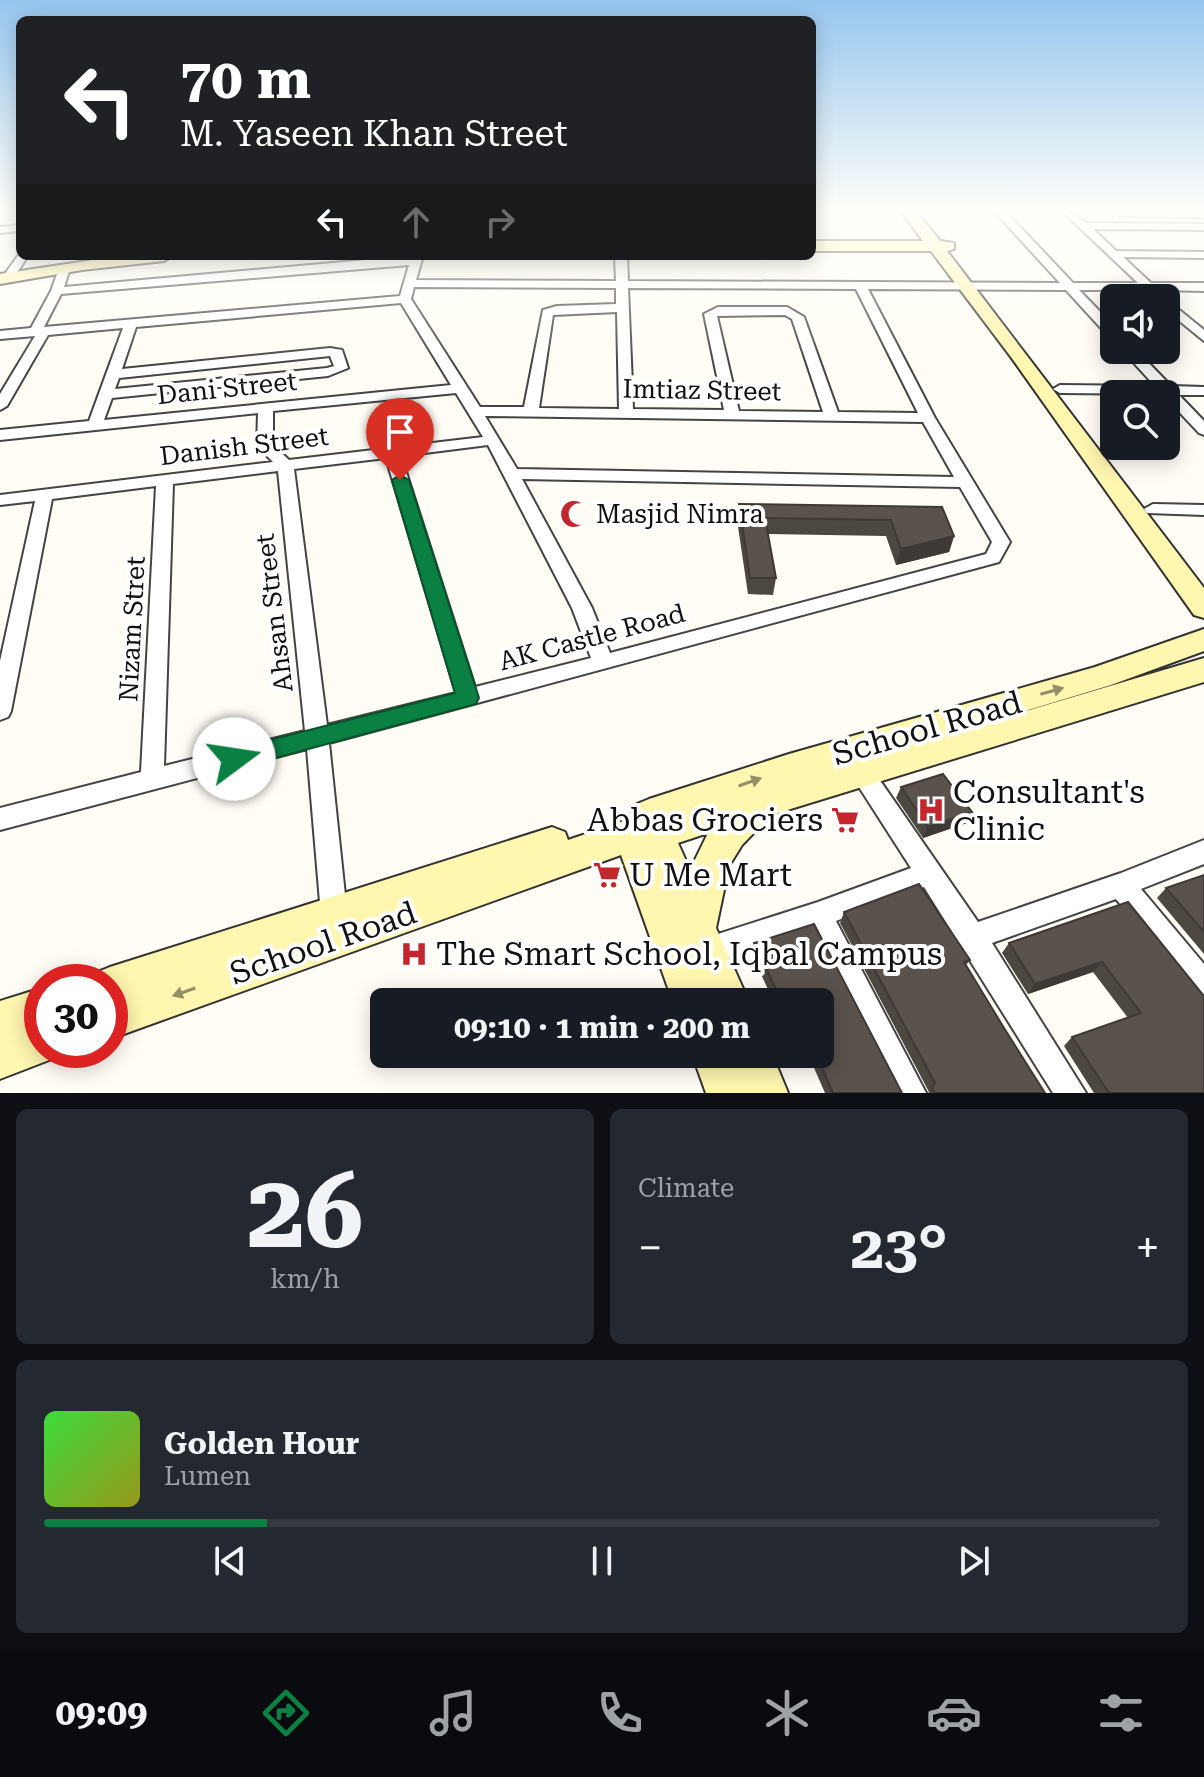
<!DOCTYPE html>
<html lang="en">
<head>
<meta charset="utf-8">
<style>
  :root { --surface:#171b24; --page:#242831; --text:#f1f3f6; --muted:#9ea1a6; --line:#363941; --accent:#0b8043 }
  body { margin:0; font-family:"Roboto Serif",serif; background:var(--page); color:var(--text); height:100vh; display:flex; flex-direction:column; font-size:30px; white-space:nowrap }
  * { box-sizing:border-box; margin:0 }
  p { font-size:26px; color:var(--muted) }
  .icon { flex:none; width:44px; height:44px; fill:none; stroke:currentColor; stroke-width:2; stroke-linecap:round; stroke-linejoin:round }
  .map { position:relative; height:1093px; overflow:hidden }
  .drawer { display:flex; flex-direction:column; gap:16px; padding:16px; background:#0d0f14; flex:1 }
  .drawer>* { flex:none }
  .hud { position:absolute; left:16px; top:16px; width:800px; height:244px; border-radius:12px; box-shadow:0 4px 20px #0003; background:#202124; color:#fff; overflow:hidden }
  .buttons { position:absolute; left:1100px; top:284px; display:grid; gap:16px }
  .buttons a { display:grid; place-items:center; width:80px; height:80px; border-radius:12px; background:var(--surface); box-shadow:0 4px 20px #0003; font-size:40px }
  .speed { position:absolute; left:24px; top:964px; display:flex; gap:16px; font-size:40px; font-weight:700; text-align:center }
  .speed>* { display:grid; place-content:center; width:104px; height:104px; border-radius:50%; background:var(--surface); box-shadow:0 4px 20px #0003; line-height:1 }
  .speed .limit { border:12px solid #d22; background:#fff; color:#111 }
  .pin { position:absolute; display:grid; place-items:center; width:68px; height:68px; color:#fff; margin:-82px -34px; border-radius:50% 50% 50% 0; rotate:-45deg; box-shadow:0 0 8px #0007 }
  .pin .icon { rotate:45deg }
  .me { position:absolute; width:88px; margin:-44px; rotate:76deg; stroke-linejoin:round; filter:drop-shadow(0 0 6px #0008) }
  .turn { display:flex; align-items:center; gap:28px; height:168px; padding:0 32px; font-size:36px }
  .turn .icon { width:104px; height:104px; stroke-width:2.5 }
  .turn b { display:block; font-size:56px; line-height:68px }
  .lanes { display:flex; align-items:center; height:76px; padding:0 32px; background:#0003; justify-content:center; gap:40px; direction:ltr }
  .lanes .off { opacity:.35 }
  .big { font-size:60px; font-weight:700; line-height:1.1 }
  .drawer .tile { flex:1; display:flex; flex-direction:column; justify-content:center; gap:12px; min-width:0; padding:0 28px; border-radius:12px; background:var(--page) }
  .drawer .dial { align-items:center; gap:0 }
  .dial b { font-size:104px; line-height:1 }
  .song { display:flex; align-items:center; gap:24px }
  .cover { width:96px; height:96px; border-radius:12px; background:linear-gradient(135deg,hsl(120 70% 55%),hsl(60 70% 35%)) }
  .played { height:8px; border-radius:4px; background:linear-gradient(90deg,var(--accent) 20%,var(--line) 20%) }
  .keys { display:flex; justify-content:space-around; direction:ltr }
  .heat { display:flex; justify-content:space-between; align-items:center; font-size:44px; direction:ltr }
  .drawer .tiles { flex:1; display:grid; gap:16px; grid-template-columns:1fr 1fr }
  .tile:last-child { grid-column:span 2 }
  .trip { position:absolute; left:370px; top:988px; width:464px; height:80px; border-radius:12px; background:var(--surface); box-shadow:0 4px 20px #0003; font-weight:700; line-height:80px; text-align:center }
  .dock { display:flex; height:128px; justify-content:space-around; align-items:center; background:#090b0e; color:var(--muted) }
  .dock .icon { width:56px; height:56px }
  .dock .selected { color:var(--accent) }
  .dock b { font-size:36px; color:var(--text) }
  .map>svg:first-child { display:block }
</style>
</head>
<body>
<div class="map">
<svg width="1204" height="1093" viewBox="0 0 1204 1093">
  <rect width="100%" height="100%" fill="#fffdf5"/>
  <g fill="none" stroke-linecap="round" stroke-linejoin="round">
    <g stroke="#444" stroke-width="4">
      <g id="street">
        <path d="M994 211H1005L1073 283H1138L1062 211H1073L1086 223 1204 224V230L1093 229 1116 251 1204 252V258L1123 257 1151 283H1204V291L1158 290 1153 295 1145 290H1079L1114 326V338L1109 337 1066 290 868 289 935 418 1010 542 999 562 329 743 347 914 343 923 334 927 325 923 321 914 307 749 0 830V808L141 772 156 486 52 499 11 711 8 717 0 720V661L35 501 0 505V495L273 462 257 446 258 413 0 440V430L89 421 123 328 48 335 7 406 0 410V394L35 336 0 339V331L31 328 51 291 60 266 70 268 64 287 411 256H423L416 280 616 281 615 256H627L628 281 1060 283ZM409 265 400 296 44 327 61 294ZM414 287 616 288V304L557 306 543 310 524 407H480L411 299ZM628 288 856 289 918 413 838 412 804 317 787 307H718L704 314 724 410 633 409ZM401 303 451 385 104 420 112 398 328 376 348 368 342 350 330 348 122 369 136 327ZM617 312 619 409 539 408 553 315ZM785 315 792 319 823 412 739 411 717 316ZM330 356 334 366 327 368 115 389 119 378ZM456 393 483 437 289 460 273 445V411ZM485 416 923 422 954 477 517 469ZM488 445 572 608 591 658 475 687 401 456ZM386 458 456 693 327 725 294 469ZM278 471 305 731 164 766 173 484ZM522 479 960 487 992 542 986 554 610 653 592 608Z"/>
        <path d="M1123 211H1204V217L1119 216V212Z"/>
        <path d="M20 225V231L0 233V227Z"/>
        <path d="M20 253V256H28L12 280H4L2 278Z"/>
        <path d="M1166 299 1204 330V341L1166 310Z"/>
        <path d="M1122 350H1136L1171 386 1204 387V395H1179L1204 421V435L1199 433 1166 398V394L1060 393 1053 389 1060 385 1155 386Z"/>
        <path d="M1153 504 1204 505V515L1147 513 1144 509Z"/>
        <path d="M862 763 870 766 978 922 1121 873 1204 840V864L1141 889 1204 964V1000L1194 996 1116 899 992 943 1086 1093H1053L924 887 836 921 926 1093H894L812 930 706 965 696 961 692 951 696 941 818 902 911 868 850 773 854 766Z"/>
      </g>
    </g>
    <g stroke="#333" stroke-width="4">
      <g id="secondary">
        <path d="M901 211H916L940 241 954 243V249L947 251 1204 588V618L1194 615 1011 357 931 251H812V241H923Z"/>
        <path d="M120 256H172L164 261 82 270 0 284V274Z"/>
        <path d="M1204 629V651L1111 685 976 726 1204 658V682L771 815 742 845 729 866 716 928 749 1002H673L621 855 110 1039V982H92L95 973 110 967 552 827 565 832 568 840 627 820 635 823 631 815 637 804 649 799 789 754 1095 667ZM708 833 690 870 678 843Z"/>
        <path d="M42 988V1050H60L57 1057 0 1079V1001Z"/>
        <path d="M692 1054H772L788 1093H706Z"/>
      </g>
    </g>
    <use href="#street" fill="#fff" fill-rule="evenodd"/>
    <use href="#secondary" fill="#fff6b0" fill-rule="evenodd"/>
  </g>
  <g fill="#4d4742">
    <path d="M739 504 942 507 954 536 949 552 896 565 886 536 768 534 776 578 773 595 748 594 737 520Z"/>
    <path d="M901 787 972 812 967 823 923 838 896 798Z"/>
    <path d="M1204 875V954L1157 898 1166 888Z"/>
    <path d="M1128 902 1204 1093H1094L1064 1046 1072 1037 1128 1018 1093 972 1028 994 1002 953 1009 943Z"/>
    <path d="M844 912 970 960 966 965 1004 1028 1045 1093H928L929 1092 840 923Z"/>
    <path d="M814 924 902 1093H825L808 1054H820V1002H774L751 953 754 943Z"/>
  </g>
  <g fill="#3f3936">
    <path d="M954 536 949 552 896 565 901 549Z"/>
    <path d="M972 812 967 823 923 838 928 827Z"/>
    <path d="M1102 962 1093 972 1028 994 1035 984Z"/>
  </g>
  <g fill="#5a524d" stroke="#3f3936" stroke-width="2">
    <path d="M739 504 942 507 954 536 901 549 891 520 765 518 776 578H750Z"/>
    <path d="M943 774 972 812 928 827 901 787Z"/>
    <path d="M1204 875V932L1166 888Z"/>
    <path d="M919 884 970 960 964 962 1004 1028 1045 1093H935L932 1088 935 1083 844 912Z"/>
    <path d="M1128 902 1204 996V1093H1109L1072 1037 1141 1013 1102 962 1035 984 1009 943Z"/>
    <path d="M814 924 902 1093H833L816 1054H820V1002H782L754 943Z"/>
  </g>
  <defs><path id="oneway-solid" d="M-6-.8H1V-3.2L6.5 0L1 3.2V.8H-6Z" transform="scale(2)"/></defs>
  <g fill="#948f68">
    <use href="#oneway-solid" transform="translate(1052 691) rotate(-16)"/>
    <use href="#oneway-solid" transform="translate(750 782) rotate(-19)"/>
    <use href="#oneway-solid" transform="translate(184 992) rotate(161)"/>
  </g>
  <linearGradient id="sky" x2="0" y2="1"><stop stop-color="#95c6ee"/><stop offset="0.58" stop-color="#fffefa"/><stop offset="1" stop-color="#fffefa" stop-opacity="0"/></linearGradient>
  <rect width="1204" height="364" fill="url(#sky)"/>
  <path fill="#0b8043" stroke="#07532c" stroke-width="2" d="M400 475 409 480 479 698 476 704 234 769 226 766 223 759 226 752 234 749 455 693 392 480Z"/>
  <defs>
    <g id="mosque-bare" transform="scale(2.16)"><path d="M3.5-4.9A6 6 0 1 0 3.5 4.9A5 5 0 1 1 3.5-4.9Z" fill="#c4262e" stroke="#fff" stroke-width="2.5" paint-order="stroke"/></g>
    <g id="hospital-bare" transform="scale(2.16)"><path d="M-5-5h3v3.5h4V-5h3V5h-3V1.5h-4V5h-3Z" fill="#c4262e" stroke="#fff" stroke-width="2.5" paint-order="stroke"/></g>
    <g id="supermarket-bare" transform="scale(2.16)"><path d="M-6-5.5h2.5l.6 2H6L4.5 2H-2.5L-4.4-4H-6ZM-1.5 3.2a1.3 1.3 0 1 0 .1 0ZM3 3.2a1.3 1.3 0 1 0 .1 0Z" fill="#c4262e" stroke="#fff" stroke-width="2.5" paint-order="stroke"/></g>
  </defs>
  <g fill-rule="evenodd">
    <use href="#mosque-bare" x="574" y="514"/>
    <use href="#hospital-bare" x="931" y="810"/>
    <use href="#supermarket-bare" x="845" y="820"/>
    <use href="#supermarket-bare" x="607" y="875"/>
    <use href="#hospital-bare" x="414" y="954"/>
  </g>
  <g text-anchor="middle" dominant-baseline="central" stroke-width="8" stroke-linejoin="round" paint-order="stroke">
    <g font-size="26" fill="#111" stroke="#fff">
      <text transform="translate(227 388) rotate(-6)">Dani Street</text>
      <text transform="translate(702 390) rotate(1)">Imtiaz Street</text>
      <text transform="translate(244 446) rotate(-7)">Danish Street</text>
      <text transform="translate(274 613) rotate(-97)">Ahsan Street</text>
      <text transform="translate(132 629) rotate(-87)">Nizam Stret</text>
      <text transform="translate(592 637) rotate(-15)">AK Castle Road</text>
    </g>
    <g font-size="26" fill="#111" stroke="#fff" text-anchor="start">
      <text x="596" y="514">Masjid Nimra</text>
    </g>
    <g font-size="32" fill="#111" stroke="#fff">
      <text transform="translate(927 728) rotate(-16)">School Road</text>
      <text transform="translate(323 943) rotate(-19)">School Road</text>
    </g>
    <g font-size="32" fill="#111" stroke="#fff" text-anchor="start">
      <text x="953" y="792">Consultant's<tspan x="953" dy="37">Clinic</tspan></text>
      <text x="823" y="820" text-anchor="end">Abbas Grociers</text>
      <text x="629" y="875">U Me Mart</text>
      <text x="436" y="954">The Smart School, Iqbal Campus</text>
    </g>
  </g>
</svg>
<div class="buttons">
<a><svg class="icon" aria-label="sound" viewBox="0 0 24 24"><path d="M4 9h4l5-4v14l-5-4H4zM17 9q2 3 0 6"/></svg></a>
<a><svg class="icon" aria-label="search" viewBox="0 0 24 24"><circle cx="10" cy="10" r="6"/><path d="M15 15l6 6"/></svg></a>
</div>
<div class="speed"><div class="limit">30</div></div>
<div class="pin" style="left:400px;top:480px;background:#d93025"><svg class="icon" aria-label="arrive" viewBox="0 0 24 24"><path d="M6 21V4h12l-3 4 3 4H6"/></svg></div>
<svg class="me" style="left:234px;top:759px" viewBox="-20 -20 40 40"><circle r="19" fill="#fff"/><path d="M0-13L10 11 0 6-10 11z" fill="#0b8043"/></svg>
<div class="trip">09:10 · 1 min · 200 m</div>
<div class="hud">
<div class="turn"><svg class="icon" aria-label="left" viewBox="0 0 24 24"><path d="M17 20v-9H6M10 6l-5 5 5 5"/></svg><div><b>70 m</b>M. Yaseen Khan Street</div></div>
<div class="lanes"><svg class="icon" aria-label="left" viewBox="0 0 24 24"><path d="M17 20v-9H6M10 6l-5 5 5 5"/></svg><svg class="icon off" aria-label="ahead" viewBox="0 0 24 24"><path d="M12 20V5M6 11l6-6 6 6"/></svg><svg class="icon off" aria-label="right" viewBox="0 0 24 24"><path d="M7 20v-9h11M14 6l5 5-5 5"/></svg></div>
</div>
</div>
<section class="drawer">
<div class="tiles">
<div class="tile dial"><b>26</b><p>km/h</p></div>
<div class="tile"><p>Climate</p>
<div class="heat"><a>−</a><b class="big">23°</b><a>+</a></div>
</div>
<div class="tile">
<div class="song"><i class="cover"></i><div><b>Golden Hour</b><p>Lumen</p></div></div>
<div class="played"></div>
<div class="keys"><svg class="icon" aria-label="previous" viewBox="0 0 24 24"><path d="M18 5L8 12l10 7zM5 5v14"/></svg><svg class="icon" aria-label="pause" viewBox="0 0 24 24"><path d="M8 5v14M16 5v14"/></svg><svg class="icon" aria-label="next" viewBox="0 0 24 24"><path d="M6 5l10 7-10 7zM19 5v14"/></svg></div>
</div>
</div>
</section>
<nav class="dock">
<b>09:09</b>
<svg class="icon selected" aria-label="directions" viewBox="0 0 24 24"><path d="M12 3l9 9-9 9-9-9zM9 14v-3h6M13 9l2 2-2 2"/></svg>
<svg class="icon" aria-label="music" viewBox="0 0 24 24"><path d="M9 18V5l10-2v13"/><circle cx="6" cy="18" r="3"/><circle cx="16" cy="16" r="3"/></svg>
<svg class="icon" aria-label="phone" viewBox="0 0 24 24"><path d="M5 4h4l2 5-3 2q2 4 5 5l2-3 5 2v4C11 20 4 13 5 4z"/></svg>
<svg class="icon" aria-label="climate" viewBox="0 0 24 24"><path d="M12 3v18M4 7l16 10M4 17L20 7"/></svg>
<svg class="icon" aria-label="car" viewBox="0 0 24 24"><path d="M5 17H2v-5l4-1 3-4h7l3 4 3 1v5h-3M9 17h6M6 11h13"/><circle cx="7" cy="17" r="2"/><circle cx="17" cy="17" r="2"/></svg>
<svg class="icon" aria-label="filters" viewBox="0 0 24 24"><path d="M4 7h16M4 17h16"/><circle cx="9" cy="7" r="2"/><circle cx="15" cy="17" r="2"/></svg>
</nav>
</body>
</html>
